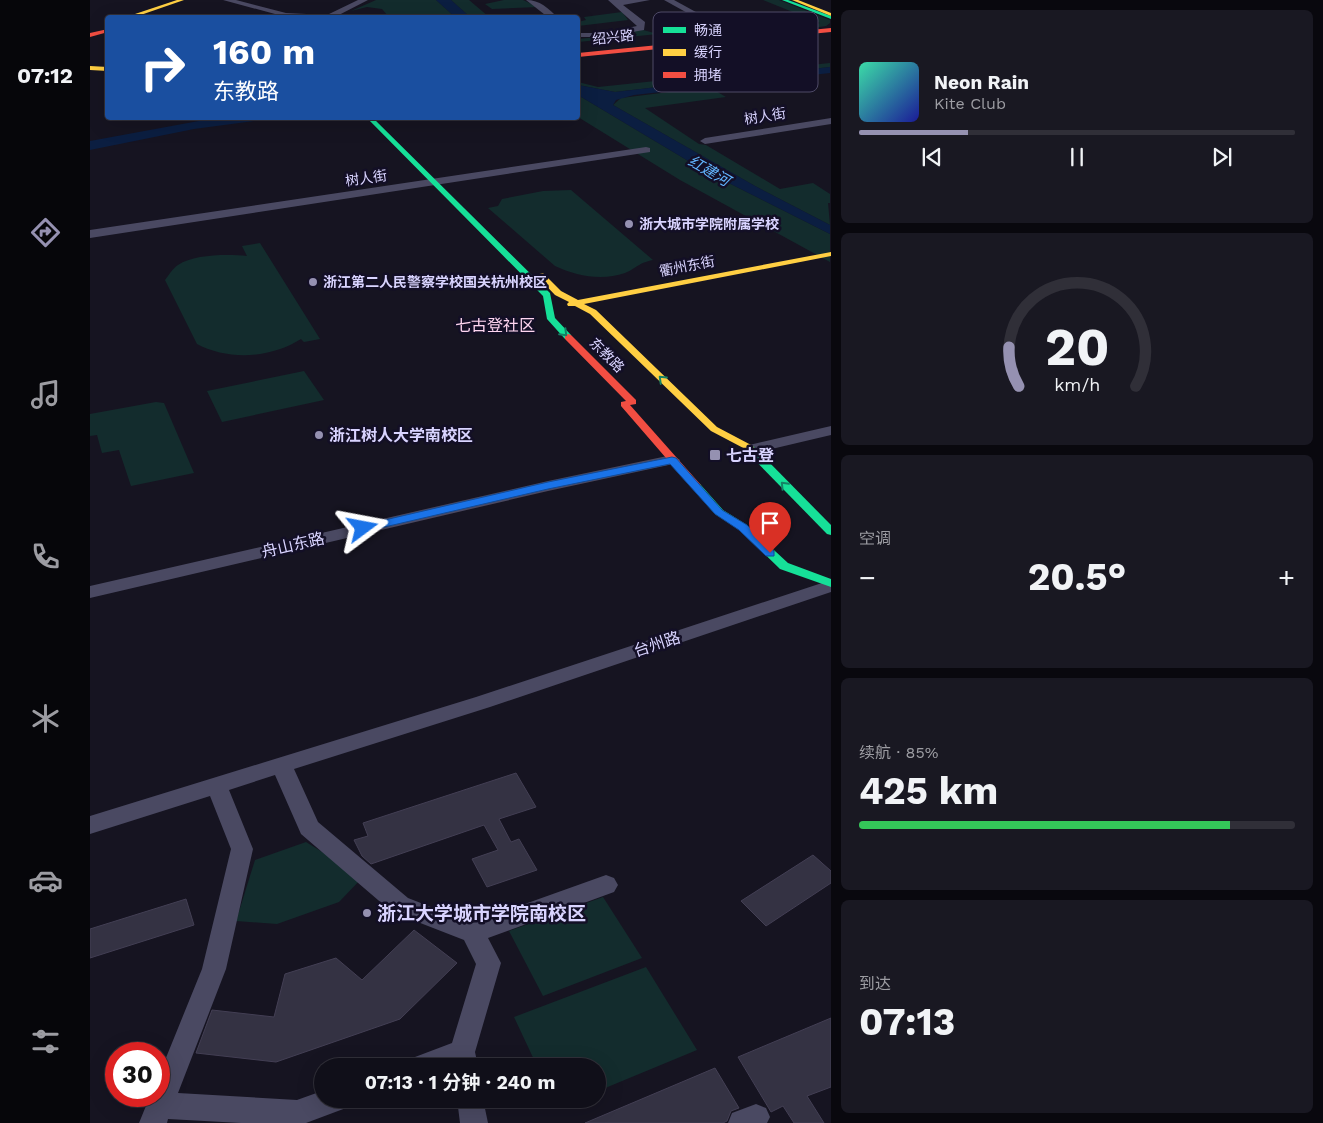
<!DOCTYPE html>
<html lang="zh">
<head>
<meta charset="utf-8">
<style>
  :root { --surface:#100f19; --page:#191822; --text:#f1f3f6; --muted:#9c9ca2; --line:#302f38; --accent:#9591b1 }
  body { margin:0; font-family:"Work Sans","Noto Sans SC",sans-serif; background:var(--page); color:var(--text); height:100vh; display:flex; flex-direction:column; font-size:19px; white-space:nowrap }
  * { box-sizing:border-box; margin:0 }
  p { font-size:16px; color:var(--muted) }
  .icon { flex:none; width:28px; height:28px; fill:none; stroke:currentColor; stroke-width:2; stroke-linecap:round; stroke-linejoin:round }
  .map { position:relative; flex:1; overflow:hidden }
  .drawer { display:flex; flex-direction:column; gap:10px; padding:10px; background:#09080e; width:492px }
  .drawer>* { flex:none }
  .hud { position:absolute; left:15px; top:15px; width:475px; height:105px; border-radius:5px; box-shadow:0 5px 20px #0002,0 0 0 1px var(--line); background:#1a4fa0; color:#fff; overflow:hidden }
  .speed { position:absolute; left:15px; top:1042px; display:flex; gap:10px; font-size:25px; font-weight:700; text-align:center }
  .speed>* { display:grid; place-content:center; width:65px; height:65px; border-radius:50%; background:var(--surface); box-shadow:0 5px 20px #0002,0 0 0 1px var(--line); line-height:1 }
  .speed .limit { border:8px solid #d22; background:#fff; color:#111 }
  .pin { position:absolute; display:grid; place-items:center; width:42px; height:42px; color:#fff; margin:-51px -21px; border-radius:50% 50% 50% 0; rotate:-45deg; box-shadow:0 0 5px #0007 }
  .pin .icon { rotate:45deg }
  .me { position:absolute; width:55px; margin:-28px; rotate:77deg; stroke-linejoin:round; filter:drop-shadow(0 0 4px #0008) }
  .turn { display:flex; align-items:center; gap:18px; height:105px; padding:0 25px; font-size:22px }
  .turn .icon { width:65px; height:65px; stroke-width:2.5 }
  .turn b { display:block; font-size:35px; line-height:42px }
  .big { font-size:38px; font-weight:700; line-height:1.1 }
  .drawer .widget { flex:1; display:flex; flex-direction:column; justify-content:center; gap:8px; min-width:0; padding:0 18px; border-radius:8px; background:var(--page) }
  .drawer .dial { align-items:center; gap:0 }
  .dial svg { height:130px; overflow:visible; fill:none; stroke:var(--line); stroke-width:7; stroke-linecap:round; text-anchor:middle }
  .dial text { fill:var(--text); stroke:none }
  .song { display:flex; align-items:center; gap:15px }
  .cover { width:60px; height:60px; border-radius:8px; background:linear-gradient(135deg,hsl(160 70% 55%),hsl(240 70% 35%)) }
  .played { height:5px; border-radius:2px; background:linear-gradient(90deg,var(--accent) 25%,var(--line) 25%) }
  .keys { display:flex; justify-content:space-around; direction:ltr }
  .heat { display:flex; justify-content:space-between; align-items:center; font-size:28px; direction:ltr }
  .charge { height:8px; border-radius:4px; background:linear-gradient(90deg,#34c759 85%,var(--line) 0) }
  .trip { position:absolute; left:224px; top:1058px; width:292px; height:50px; border-radius:25px; background:var(--surface); box-shadow:0 5px 20px #0002,0 0 0 1px var(--line); font-weight:700; line-height:50px; text-align:center }
  main { display:flex; flex:1; min-height:0 }
  .menu { display:flex; flex-direction:column; width:90px; justify-content:space-around; align-items:center; background:#06060a; color:var(--muted) }
  .menu .icon { width:35px; height:35px }
  .menu .selected { color:var(--accent) }
  .menu b { font-size:22px; color:var(--text) }
  .map>svg:first-child { display:block }
</style>
</head>
<body>
<main>
<nav class="menu">
<b>07:12</b>
<svg class="icon selected" aria-label="directions" viewBox="0 0 24 24"><path d="M12 3l9 9-9 9-9-9zM9 14v-3h6M13 9l2 2-2 2"/></svg>
<svg class="icon" aria-label="music" viewBox="0 0 24 24"><path d="M9 18V5l10-2v13"/><circle cx="6" cy="18" r="3"/><circle cx="16" cy="16" r="3"/></svg>
<svg class="icon" aria-label="phone" viewBox="0 0 24 24"><path d="M5 4h4l2 5-3 2q2 4 5 5l2-3 5 2v4C11 20 4 13 5 4z"/></svg>
<svg class="icon" aria-label="climate" viewBox="0 0 24 24"><path d="M12 3v18M4 7l16 10M4 17L20 7"/></svg>
<svg class="icon" aria-label="car" viewBox="0 0 24 24"><path d="M5 17H2v-5l4-1 3-4h7l3 4 3 1v5h-3M9 17h6M6 11h13"/><circle cx="7" cy="17" r="2"/><circle cx="17" cy="17" r="2"/></svg>
<svg class="icon" aria-label="filters" viewBox="0 0 24 24"><path d="M4 7h16M4 17h16"/><circle cx="9" cy="7" r="2"/><circle cx="15" cy="17" r="2"/></svg>
</nav>
<div class="map">
<svg width="741" height="1123" viewBox="0 0 741 1123">
  <rect width="100%" height="100%" fill="#161421"/>
  <g fill="#132c2d">
    <path d="M286 0H346L365 17H299L292 9 277 7 261 11Z"/>
    <path d="M361 0H379L399 17H380Z"/>
    <path d="M414 0H433L448 7 402 9 395 4Z"/>
    <path d="M673 0H689L740 20V23L736 26 716 29 714 28 730 23Z"/>
    <path d="M532 12 538 20 488 26V22L496 20 494 17Z"/>
    <path d="M553 30 568 34 488 42V39L535 34 547 35 544 31Z"/>
    <path d="M740 63V67L525 92 488 85V82L508 87Z"/>
    <path d="M619 87 636 97 555 108 609 144 616 145 690 189 723 183 740 194V203H738L740 225 665 186 523 105 531 98Z"/>
    <path d="M488 95 615 171 740 234V262L590 180 488 117Z"/>
    <path d="M481 190 563 260C548 263 547 268 535 273 512 281 486 276 465 266L398 208 408 206 412 199 453 191Z"/>
    <path d="M170 243 230 339 214 342 211 339C181 358 139 361 107 344L75 280C79 275 83 268 88 265 104 254 138 254 157 256L152 246Z"/>
    <path d="M214 371 234 400 132 422 117 391Z"/>
    <path d="M66 402 74 403 104 473 41 486 29 450 12 453 7 435 0 436V414Z"/>
    <path d="M216 842 273 877 249 902 187 924 146 921 165 860Z"/>
    <path d="M513 897 552 958 453 996 419 931Z"/>
    <path d="M556 967 607 1050 508 1091V1066H447L424 1017Z"/>
  </g>
  <g fill="#0b1e41">
    <path d="M346 0H361L380 17H365Z"/>
    <path d="M740 67V73L544 95 526 100 523 105 665 186 740 225V234L615 171 488 95V85L525 92Z"/>
    <path d="M125 118H186L104 129 0 150V141Z"/>
  </g>
  <g fill="#343243" stroke="#433f54">
    <path d="M426 773 446 807 409 819 421 842 429 839 447 870 397 887 382 859 408 850 394 825 281 864 272 856 264 840 278 836 273 823Z"/>
    <path d="M723 855 741 871V883L676 926 651 901Z"/>
    <path d="M96 899 104 925 0 958V929Z"/>
    <path d="M324 930 367 963 310 1019 186 1062 106 1053 122 1010 184 1017 195 974 246 958 272 980Z"/>
    <path d="M741 1018V1087L717 1096 734 1123H704L693 1106 681 1112 648 1057Z"/>
    <path d="M625 1068 649 1108 641 1111 637 1121 633 1123H495Z"/>
  </g>
  <g fill="none" stroke-linecap="round" stroke-linejoin="round">
    <g fill="#4a4962" fill-rule="evenodd">
      <path d="M133 0H146L196 13 237 15 268 0H278L243 18 196 17Z"/>
      <path d="M436 0C450 0 458 8 468 18H459Z"/>
      <path d="M518 0H560L533 5 555 22 554 30 513 37H488V33H513L547 26Z"/>
      <path d="M574 0H584L655 39 648 41Z"/>
      <path d="M741 118V124L615 144 610 141 615 138Z"/>
      <path d="M556 147 560 148V152L0 238V230Z"/>
      <path d="M741 426V435L660 454 652 449 655 446Z"/>
      <path d="M582 455 590 460 588 463 458 491 0 598V586L458 481Z"/>
      <path d="M741 580V592L400 707 204 769 228 822 318 898 382 923 516 875 524 878 528 885 524 892 398 938 411 963 385 1052 388 1066H321L325 1057 362 1043 386 964 374 940 302 912 211 834 185 775 139 790 163 849 136 969 88 1093 207 1100 232 1091V1099H259L256 1108 216 1123H151L78 1119 77 1123H49L60 1096H69V1075L112 969 141 849 120 796 0 834V816L386 697Z"/>
      <path d="M367 1099H393L398 1123H370Z"/>
      <path d="M666 1104 676 1108 680 1117 677 1123H638L642 1113Z"/>
    </g>
    <g fill="#16e098" fill-rule="evenodd">
      <path d="M692 0H698L741 16V19Z"/>
      <path d="M277 118H283L460 293 465 318 481 335V339H475L457 319 453 296Z"/>
      <path d="M659 445 663 446 741 525V535L737 534 655 450 654 448 655 446Z"/>
      <path d="M606 483 610 484 633 510 657 525 698 563 741 579V587L690 569 649 529 625 514 601 486Z"/>
    </g>
    <g fill="#ffcf43" fill-rule="evenodd">
      <path d="M87 0H94L42 18H33Z"/>
      <path d="M702 0H708L741 13V16Z"/>
      <path d="M0 66 18 67V71L0 70Z"/>
      <path d="M741 252V256L494 304 506 310 627 427 663 446 664 448 663 450 659 451 621 431 500 314 485 306H478L477 304 479 302 465 295 446 275 453 273 471 291 488 300Z"/>
    </g>
    <g fill="#f24e42" fill-rule="evenodd">
      <path d="M741 28V32L488 57V53Z"/>
      <path d="M18 29V32L0 37V33Z"/>
      <path d="M478 334 481 335 546 400V404L540 405 610 484 611 486 610 488H602L531 406V402L536 401 475 339V335Z"/>
    </g>
  </g>
  <defs><path id="oneway-chevron" d="M-2-3.5L2.5 0L-2 3.5" fill="none" stroke-width="1.6" stroke-linecap="round" stroke-linejoin="round" transform="scale(1.25)"/></defs>
  <g stroke="#158265">
    <use href="#oneway-chevron" transform="translate(474 333) rotate(45)"/>
    <use href="#oneway-chevron" transform="translate(572 379) rotate(-136)"/>
    <use href="#oneway-chevron" transform="translate(694 485) rotate(-134)"/>
  </g>
  <path fill="#1a73e8" stroke="#114b97" d="M582 457 586 458 632 510 657 525 684 551V556H676L649 530 625 514 580 464 458 489 273 532 268 528 273 525 458 482Z"/>
  <g fill="#9591b1" stroke="#130f26" stroke-width="2">
    <circle cx="539" cy="224" r="5"/>
    <circle cx="223" cy="282" r="5"/>
    <circle cx="229" cy="435" r="5"/>
    <rect x="619" y="449" width="12" height="12" rx="2.5"/>
    <circle cx="277" cy="913" r="5"/>
  </g>
  <g text-anchor="middle" dominant-baseline="central" stroke-width="5" stroke-linejoin="round" paint-order="stroke">
    <g font-size="14" fill="#d9d4ff" stroke="#130f26">
      <text transform="translate(523 37) rotate(-6)">绍兴路</text>
      <text transform="translate(675 116) rotate(-9)">树人街</text>
      <text transform="translate(276 178) rotate(-8)">树人街</text>
      <text transform="translate(597 266) rotate(-11)">衢州东街</text>
      <text transform="translate(517 355) rotate(45)">东教路</text>
    </g>
    <g font-size="14" font-weight="bold" fill="#d9d4ff" stroke="#130f26" text-anchor="start">
      <text x="549" y="224">浙大城市学院附属学校</text>
      <text x="233" y="282">浙江第二人民警察学校国关杭州校区</text>
    </g>
    <g font-size="15" font-style="italic" fill="#62b6ff" stroke="#130f26">
      <text transform="translate(619 171) rotate(30)">红建河</text>
    </g>
    <g font-size="16" fill="#ffd6f0" stroke="#130f26">
      <text x="405" y="325">七古登社区</text>
    </g>
    <g font-size="16" font-weight="bold" fill="#d9d4ff" stroke="#130f26" text-anchor="start">
      <text x="239" y="435">浙江树人大学南校区</text>
      <text x="636" y="455">七古登</text>
    </g>
    <g font-size="16" fill="#d9d4ff" stroke="#130f26">
      <text transform="translate(203 545) rotate(-13)">舟山东路</text>
      <text transform="translate(567 644) rotate(-18)">台州路</text>
    </g>
    <g font-size="19" font-weight="bold" fill="#d9d4ff" stroke="#130f26" text-anchor="start">
      <text x="287" y="913">浙江大学城市学院南校区</text>
    </g>
  </g>
  <rect x="563" y="12" width="165" height="80" rx="8" fill="#130f26" stroke="#4e4a67" stroke-width="1"/>
  <rect x="573" y="27" width="23" height="6" fill="#16e098"/>
  <rect x="573" y="49" width="23" height="7" fill="#ffcf43"/>
  <rect x="573" y="72" width="23" height="6" fill="#f24e42"/>
  <g font-size="14" fill="#d9d4ff">
    <text x="604" y="35">畅通</text>
    <text x="604" y="57">缓行</text>
    <text x="604" y="80">拥堵</text>
  </g>
</svg>
<div class="speed"><div class="limit">30</div></div>
<div class="pin" style="left:680px;top:553px;background:#d93025"><svg class="icon" aria-label="arrive" viewBox="0 0 24 24"><path d="M6 21V4h12l-3 4 3 4H6"/></svg></div>
<svg class="me" style="left:273px;top:528px" viewBox="-20 -20 40 40"><path d="M0-17L14 15 0 8-14 15z" fill="#1a73e8" stroke="#fff" stroke-width="4"/></svg>
<div class="trip">07:13 · 1 分钟 · 240 m</div>
<div class="hud">
<div class="turn"><svg class="icon" aria-label="right" viewBox="0 0 24 24"><path d="M7 20v-9h11M14 6l5 5-5 5"/></svg><div><b>160 m</b>东教路</div></div>
</div>
</div>
<section class="drawer">
<div class="widget">
<div class="song"><i class="cover"></i><div><b>Neon Rain</b><p>Kite Club</p></div></div>
<div class="played"></div>
<div class="keys"><svg class="icon" aria-label="previous" viewBox="0 0 24 24"><path d="M18 5L8 12l10 7zM5 5v14"/></svg><svg class="icon" aria-label="pause" viewBox="0 0 24 24"><path d="M8 5v14M16 5v14"/></svg><svg class="icon" aria-label="next" viewBox="0 0 24 24"><path d="M6 5l10 7-10 7zM19 5v14"/></svg></div>
</div>
<div class="widget dial"><svg viewBox="0 0 100 80">
<path d="M14 69A42 42 0 1 1 86 69"/>
<path d="M14 69A42 42 0 0 1 8 45" stroke="#9591b1"/>
<text x="50" y="56" font-size="32" font-weight="700">20</text>
<text x="50" y="72" font-size="11">km/h</text>
</svg></div>
<div class="widget"><p>空调</p>
<div class="heat"><a>−</a><b class="big">20.5°</b><a>+</a></div>
</div>
<div class="widget"><p>续航 · 85%</p><b class="big">425 km</b><div class="charge"></div></div>
<div class="widget"><p>到达</p><b class="big">07:13</b></div>
</section>
</main>
</body>
</html>
